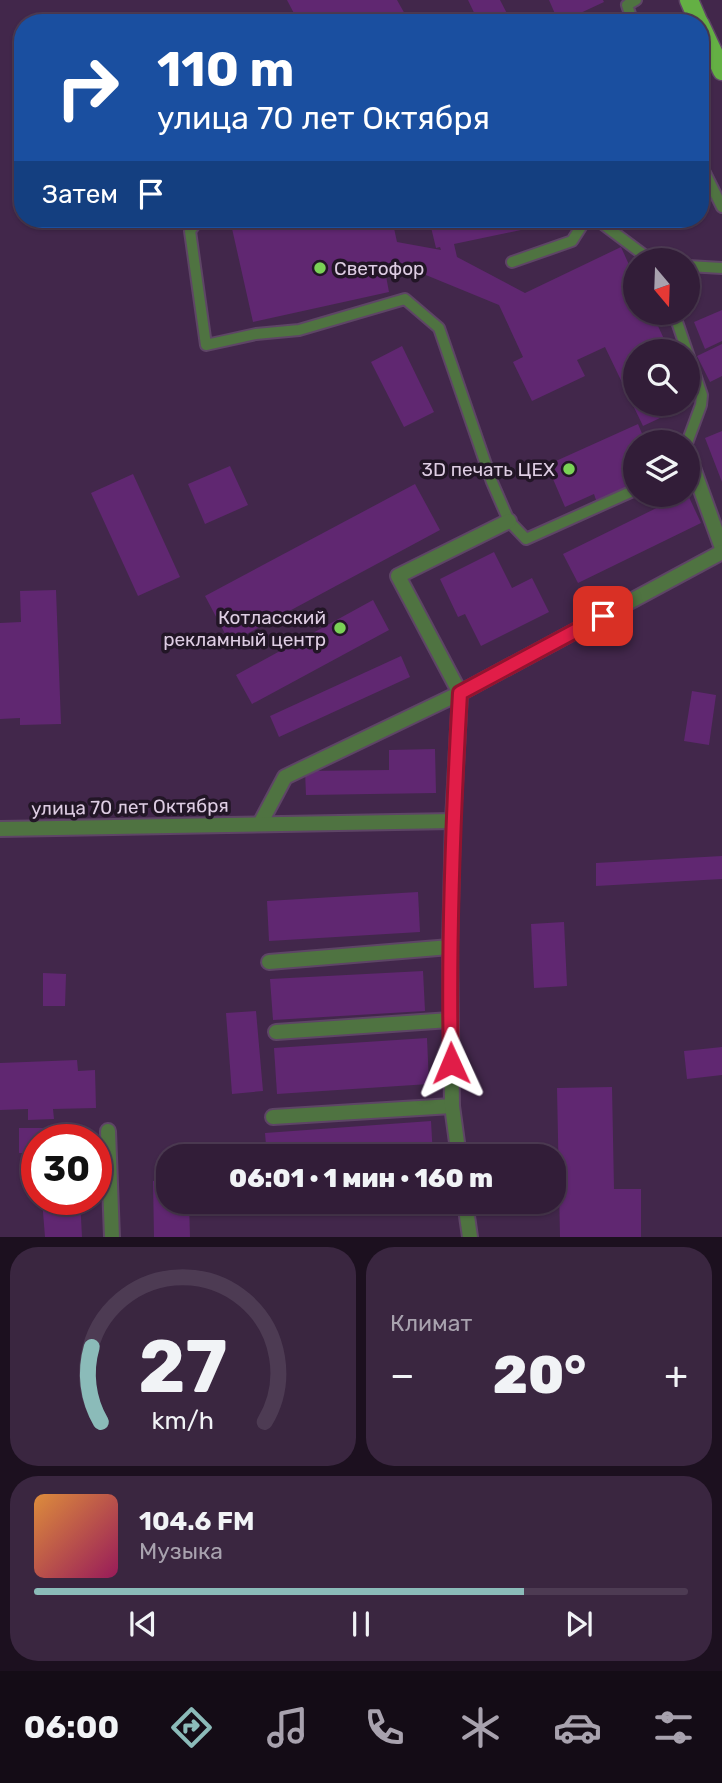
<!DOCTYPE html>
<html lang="ru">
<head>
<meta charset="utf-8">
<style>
  :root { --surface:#321d38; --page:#3a2640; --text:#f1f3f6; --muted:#a8a2ae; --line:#4d3b53; --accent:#8bbbb9 }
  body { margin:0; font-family:Rubik,sans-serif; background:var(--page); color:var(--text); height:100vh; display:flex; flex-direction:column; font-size:26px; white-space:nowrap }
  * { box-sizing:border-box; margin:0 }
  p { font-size:23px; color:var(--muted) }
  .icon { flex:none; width:38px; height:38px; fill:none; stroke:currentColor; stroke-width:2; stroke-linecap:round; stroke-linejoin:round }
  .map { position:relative; height:1237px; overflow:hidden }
  .side { display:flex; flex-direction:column; gap:10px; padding:10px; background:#1c101f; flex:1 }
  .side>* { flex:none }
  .guide { position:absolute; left:14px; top:14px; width:695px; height:214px; border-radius:28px; box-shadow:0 2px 5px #0004,0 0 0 2px var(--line); background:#1a4fa0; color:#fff; overflow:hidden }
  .needle { width:46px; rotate:161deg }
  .buttons { position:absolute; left:623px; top:248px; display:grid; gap:14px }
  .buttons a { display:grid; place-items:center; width:77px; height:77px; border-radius:50%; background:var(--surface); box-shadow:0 2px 5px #0004,0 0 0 2px var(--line); font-size:35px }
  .speed { position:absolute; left:21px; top:1124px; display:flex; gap:14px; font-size:35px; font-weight:700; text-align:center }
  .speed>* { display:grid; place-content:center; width:91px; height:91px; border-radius:50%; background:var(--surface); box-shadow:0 2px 5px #0004,0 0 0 2px var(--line); line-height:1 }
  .speed .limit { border:10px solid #d22; background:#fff; color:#111 }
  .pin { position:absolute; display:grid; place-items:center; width:60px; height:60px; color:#fff; margin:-30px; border-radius:14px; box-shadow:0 4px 10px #0006 }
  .me { position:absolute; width:77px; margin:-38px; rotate:359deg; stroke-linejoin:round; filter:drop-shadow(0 0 5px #0008) }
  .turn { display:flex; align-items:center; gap:24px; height:147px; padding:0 28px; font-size:32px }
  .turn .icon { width:91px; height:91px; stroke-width:2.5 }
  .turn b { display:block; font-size:49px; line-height:60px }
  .then { display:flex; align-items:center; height:66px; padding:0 28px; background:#0003; gap:14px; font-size:26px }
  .big { font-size:52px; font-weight:800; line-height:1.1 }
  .side .widget { flex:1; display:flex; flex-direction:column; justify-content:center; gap:10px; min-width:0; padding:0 24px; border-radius:28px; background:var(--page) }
  .side .dial { align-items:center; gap:0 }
  .dial svg { height:182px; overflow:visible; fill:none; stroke:var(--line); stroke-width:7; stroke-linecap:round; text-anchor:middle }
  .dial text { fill:var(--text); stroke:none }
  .song { display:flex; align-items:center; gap:21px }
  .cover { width:84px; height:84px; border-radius:10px; background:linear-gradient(135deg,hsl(30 70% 55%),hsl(330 70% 35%)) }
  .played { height:7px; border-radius:4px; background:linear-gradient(90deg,var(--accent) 75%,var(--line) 75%) }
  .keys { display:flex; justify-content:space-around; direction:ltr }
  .heat { display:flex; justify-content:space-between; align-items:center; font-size:38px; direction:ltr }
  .side .tiles { flex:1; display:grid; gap:10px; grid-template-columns:1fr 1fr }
  .widget:last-child { grid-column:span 2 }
  .trip { position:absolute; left:156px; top:1144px; width:410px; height:70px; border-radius:28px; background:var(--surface); box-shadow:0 2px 5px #0004,0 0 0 2px var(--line); font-weight:800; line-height:70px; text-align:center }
  .tabs { display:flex; height:112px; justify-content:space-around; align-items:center; background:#140c16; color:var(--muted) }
  .tabs .icon { width:49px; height:49px }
  .tabs .selected { color:var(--accent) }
  .tabs b { font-size:32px; color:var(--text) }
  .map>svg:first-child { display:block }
</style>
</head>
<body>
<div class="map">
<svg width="722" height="1237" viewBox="0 0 722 1237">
  <rect width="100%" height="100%" fill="#42274b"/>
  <g fill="#602771">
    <path d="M287 0H397L410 23H299Z"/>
    <path d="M468 0H500L512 23H479Z"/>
    <path d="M549 0H603L604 2 559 23Z"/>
    <path d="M255 219H392L397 242 441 250 440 247 436 248 429 219H553L554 223 454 244 457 257 525 293 621 247 635 278V313H652L670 352H635V404H688V388L694 402 643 426 605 347 577 360 585 376 532 401 513 362 523 357 499 305 399 264 400 273 386 276 389 292 253 322 231 224Z"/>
    <path d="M722 310V341L705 349 694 322Z"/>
    <path d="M722 344V376L710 382 697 356Z"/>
    <path d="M402 346 434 412 404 427 371 362Z"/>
    <path d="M638 424 646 443H635V476L632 478 635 486 597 503 594 494 565 507 547 465Z"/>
    <path d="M722 431V482L705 438Z"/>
    <path d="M230 466 248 505 205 524 188 484Z"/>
    <path d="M133 474 180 577 138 596 91 493Z"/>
    <path d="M415 484 440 530 230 643 205 596Z"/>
    <path d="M683 495H688L701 523 578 583 563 554Z"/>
    <path d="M494 552 512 588 532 578 549 612 481 646 465 614 458 617 440 579Z"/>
    <path d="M56 590 61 724 20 725V718L0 719V623L21 622 20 591Z"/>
    <path d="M373 600 389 630 252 704 236 675Z"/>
    <path d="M401 656 410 677 279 737 270 716Z"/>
    <path d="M692 691 716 695 709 745 684 741Z"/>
    <path d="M435 749 436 793 306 795 305 771 389 770V750Z"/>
    <path d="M722 856V879L596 886V863Z"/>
    <path d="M418 892 420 932 269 941 267 901Z"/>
    <path d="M564 922 567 986 534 988 531 924Z"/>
    <path d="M423 971 425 1011 273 1020 270 979Z"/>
    <path d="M43 973 66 974 65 1006H43Z"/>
    <path d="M256 1011 263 1091 232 1094 226 1013Z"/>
    <path d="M427 1038 429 1084 277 1094 274 1048Z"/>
    <path d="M722 1047V1075L687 1079 684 1051Z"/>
    <path d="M77 1060 78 1071 95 1070 96 1108 53 1109 54 1119 28 1120V1109L0 1110V1063Z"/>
    <path d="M612 1087 614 1189H641V1237H560L557 1088Z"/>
    <path d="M431 1121 433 1157H267L265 1133Z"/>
    <path d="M19 1128H58V1139H37V1153H19Z"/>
    <path d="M153 1181H168V1202H189L190 1237H154Z"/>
    <path d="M42 1199H80L82 1237H45Z"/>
  </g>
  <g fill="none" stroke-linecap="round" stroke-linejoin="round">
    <g stroke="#5e4566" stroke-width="14">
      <g id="service">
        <path d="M633 23 627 5 636 0"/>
        <path d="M700 163 722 207"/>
        <path d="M199 219 190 231 206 345 256 334 299 330 405 299 439 328 492 482 509 521 526 539 635 490"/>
        <path d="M596 219 652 261"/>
        <path d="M512 262 572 241 586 219"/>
        <path d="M688 266 722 268"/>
        <path d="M674 313 702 395 701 405 687 443"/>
      </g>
    </g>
    <g stroke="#5e4566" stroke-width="18">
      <g id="minor">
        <path d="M688 454 722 548"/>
        <path d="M260 824 285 777 460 693 722 552"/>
        <path d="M0 829 453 821"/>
        <path d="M269 962 450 947"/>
        <path d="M276 1032 450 1020"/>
        <path d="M273 1117 452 1106"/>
        <path d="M108 1131 112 1237"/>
        <path d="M459 1157 452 1106 450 947 453 821 460 693 398 576 509 521"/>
        <path d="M465 1202 470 1237"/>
      </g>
    </g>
    <g stroke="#5e4566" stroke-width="21">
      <g id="primary">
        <path d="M689 0 699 23"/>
        <path d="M700 24 722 71"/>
      </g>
    </g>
    <use href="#service" stroke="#4f7341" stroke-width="10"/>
    <use href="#minor" stroke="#4f7341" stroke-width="14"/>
    <use href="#primary" stroke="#64b044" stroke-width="18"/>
  </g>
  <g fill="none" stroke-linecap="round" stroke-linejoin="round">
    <g stroke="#92132f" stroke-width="18">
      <path id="route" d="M451 1063C448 939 453 816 460 693L603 616"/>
    </g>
    <use href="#route" stroke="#e11d48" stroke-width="12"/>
  </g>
  <g fill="#7ad156" stroke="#221626" stroke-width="2.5">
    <circle cx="320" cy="268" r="7"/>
    <circle cx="569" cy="469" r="7"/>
    <circle cx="340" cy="628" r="7"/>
  </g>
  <g text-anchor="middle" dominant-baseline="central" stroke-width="7" stroke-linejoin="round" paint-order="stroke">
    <g font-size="19" fill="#decde3" stroke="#221626" text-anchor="end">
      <text x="334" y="268" text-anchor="start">Светофор</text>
      <text x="555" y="469">3D печать ЦЕХ</text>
      <text x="326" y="617">Котласский<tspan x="326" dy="22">рекламный центр</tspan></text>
    </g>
    <g font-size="19" fill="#decde3" stroke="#221626">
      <text transform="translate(130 807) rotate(-1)">улица 70 лет Октября</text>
    </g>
  </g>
</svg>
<div class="buttons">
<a><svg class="needle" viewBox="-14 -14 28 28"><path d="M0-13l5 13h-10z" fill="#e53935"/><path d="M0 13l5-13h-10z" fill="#a8a2ae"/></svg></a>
<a><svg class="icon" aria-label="search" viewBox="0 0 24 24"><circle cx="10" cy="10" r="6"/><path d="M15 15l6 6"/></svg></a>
<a><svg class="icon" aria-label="layers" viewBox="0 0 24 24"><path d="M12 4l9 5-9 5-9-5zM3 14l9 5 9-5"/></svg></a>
</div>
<div class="speed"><div class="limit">30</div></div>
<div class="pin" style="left:603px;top:616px;background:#d93025"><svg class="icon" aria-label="arrive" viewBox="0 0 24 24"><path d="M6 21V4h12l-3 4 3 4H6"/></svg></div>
<svg class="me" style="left:451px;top:1063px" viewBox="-20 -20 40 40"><path d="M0-17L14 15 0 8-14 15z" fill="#e11d48" stroke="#fff" stroke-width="4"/></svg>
<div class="trip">06:01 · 1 мин · 160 m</div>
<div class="guide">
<div class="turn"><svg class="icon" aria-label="right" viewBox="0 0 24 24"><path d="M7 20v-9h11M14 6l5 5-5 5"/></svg><div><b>110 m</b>улица 70 лет Октября</div></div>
<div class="then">Затем<svg class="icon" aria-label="arrive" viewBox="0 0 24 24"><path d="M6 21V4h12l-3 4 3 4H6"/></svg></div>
</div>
</div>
<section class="side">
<div class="tiles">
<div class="widget dial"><svg viewBox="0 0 100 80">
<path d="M14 69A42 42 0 1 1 86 69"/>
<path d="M14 69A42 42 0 0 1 10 36" stroke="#8bbbb9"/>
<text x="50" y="56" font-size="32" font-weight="700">27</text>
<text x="50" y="72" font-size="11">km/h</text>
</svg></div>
<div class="widget"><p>Климат</p>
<div class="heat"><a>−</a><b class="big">20°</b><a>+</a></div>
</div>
<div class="widget">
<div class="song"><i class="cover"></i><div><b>104.6 FM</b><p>Музыка</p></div></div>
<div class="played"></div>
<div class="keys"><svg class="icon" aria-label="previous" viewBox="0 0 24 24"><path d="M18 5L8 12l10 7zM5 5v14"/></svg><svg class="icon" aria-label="pause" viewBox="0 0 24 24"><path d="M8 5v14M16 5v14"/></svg><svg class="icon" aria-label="next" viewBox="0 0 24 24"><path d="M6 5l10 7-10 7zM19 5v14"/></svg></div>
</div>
</div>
</section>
<nav class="tabs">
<b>06:00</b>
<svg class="icon selected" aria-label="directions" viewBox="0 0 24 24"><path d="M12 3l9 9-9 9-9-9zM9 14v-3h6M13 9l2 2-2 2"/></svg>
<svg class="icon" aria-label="music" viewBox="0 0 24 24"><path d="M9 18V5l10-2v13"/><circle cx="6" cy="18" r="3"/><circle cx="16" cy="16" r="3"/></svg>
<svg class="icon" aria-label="phone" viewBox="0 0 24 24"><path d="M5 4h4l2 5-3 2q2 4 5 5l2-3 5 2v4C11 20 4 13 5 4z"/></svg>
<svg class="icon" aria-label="climate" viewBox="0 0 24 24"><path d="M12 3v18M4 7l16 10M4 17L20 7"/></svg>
<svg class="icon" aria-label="car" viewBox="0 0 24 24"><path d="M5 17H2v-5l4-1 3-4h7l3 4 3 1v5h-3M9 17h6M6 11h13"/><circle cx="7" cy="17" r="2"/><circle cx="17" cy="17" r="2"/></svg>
<svg class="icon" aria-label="filters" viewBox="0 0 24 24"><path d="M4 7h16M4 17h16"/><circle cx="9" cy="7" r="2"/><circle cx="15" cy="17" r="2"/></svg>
</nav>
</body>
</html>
